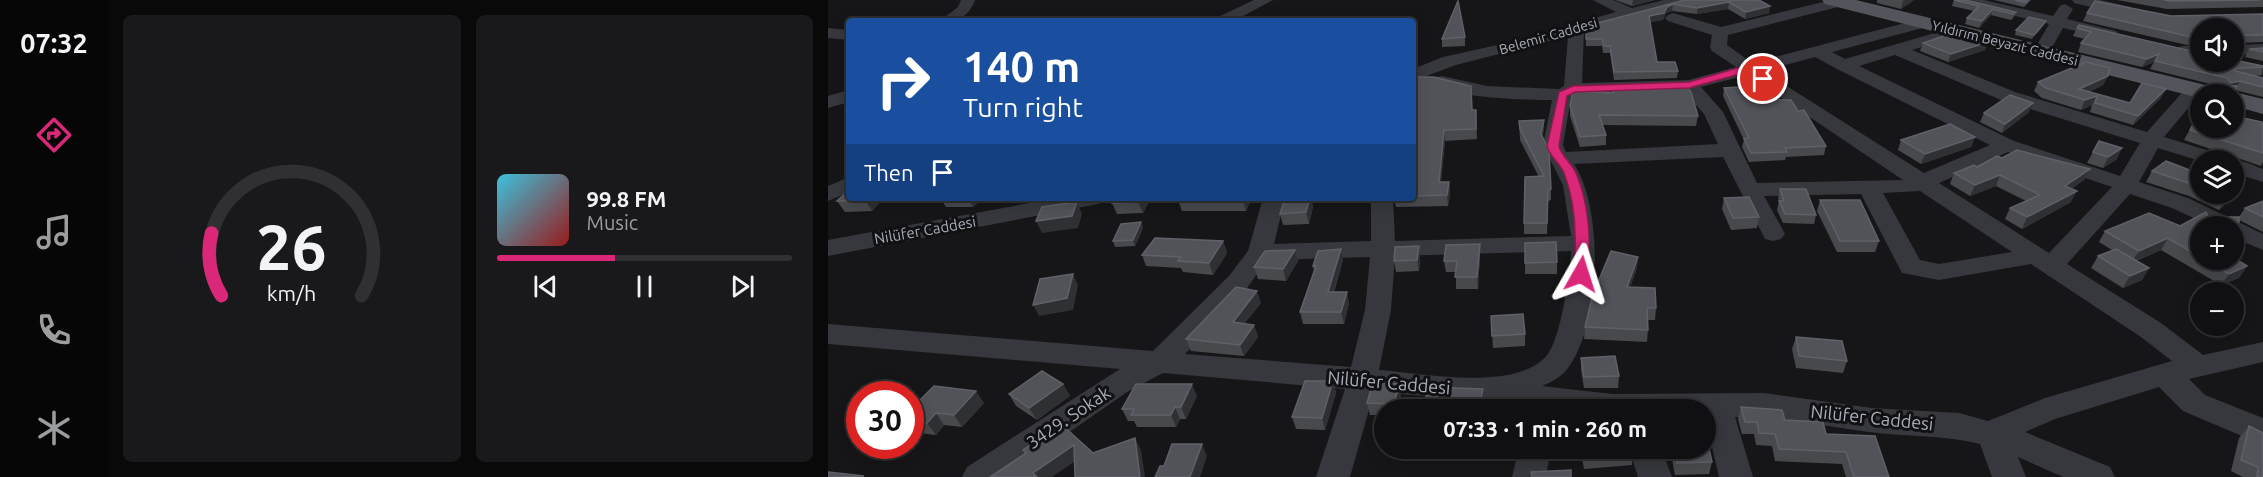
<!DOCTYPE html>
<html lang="en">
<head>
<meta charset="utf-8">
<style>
  :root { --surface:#101012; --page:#19191b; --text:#f1f3f6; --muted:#9c9d9f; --line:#303032; --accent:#db2777 }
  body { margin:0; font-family:Ubuntu,sans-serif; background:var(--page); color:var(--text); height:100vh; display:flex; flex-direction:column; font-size:22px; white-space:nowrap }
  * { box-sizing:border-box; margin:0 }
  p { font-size:20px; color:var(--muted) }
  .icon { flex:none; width:33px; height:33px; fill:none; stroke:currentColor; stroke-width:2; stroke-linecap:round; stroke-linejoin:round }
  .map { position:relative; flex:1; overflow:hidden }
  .side { display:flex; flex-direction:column; gap:15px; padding:15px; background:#09090a; width:720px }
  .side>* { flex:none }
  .banner { position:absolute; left:18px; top:18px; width:570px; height:183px; border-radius:6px; box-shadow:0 3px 15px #0003,0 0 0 2px var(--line); background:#1a4fa0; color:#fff; overflow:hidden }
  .buttons { position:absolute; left:1362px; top:18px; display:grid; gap:12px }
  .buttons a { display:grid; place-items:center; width:54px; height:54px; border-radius:50%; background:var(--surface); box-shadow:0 3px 15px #0003,0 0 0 2px var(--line); font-size:30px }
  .speed { position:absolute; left:18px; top:381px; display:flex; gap:12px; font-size:30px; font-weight:700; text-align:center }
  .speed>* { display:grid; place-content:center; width:78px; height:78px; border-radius:50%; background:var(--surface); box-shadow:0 3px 15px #0003,0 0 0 2px var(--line); line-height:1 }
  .speed .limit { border:9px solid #d22; background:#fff; color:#111 }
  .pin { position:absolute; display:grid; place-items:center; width:51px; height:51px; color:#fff; margin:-26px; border:3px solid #fff; border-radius:50%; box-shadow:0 2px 6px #0007 }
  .me { position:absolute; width:66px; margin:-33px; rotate:6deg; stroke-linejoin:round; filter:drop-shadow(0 0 4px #0008) }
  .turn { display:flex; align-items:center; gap:21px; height:126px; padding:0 18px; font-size:27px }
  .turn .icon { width:78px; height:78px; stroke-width:2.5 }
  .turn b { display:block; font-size:42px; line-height:51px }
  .then { display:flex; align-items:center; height:57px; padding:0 18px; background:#0003; gap:12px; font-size:22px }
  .side .tile { flex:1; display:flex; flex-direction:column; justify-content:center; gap:9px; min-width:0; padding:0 21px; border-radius:9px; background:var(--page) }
  .side .dial { align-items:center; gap:0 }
  .dial svg { height:156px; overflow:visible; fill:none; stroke:var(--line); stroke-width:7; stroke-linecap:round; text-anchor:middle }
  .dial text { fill:var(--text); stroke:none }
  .song { display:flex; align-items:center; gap:18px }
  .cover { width:72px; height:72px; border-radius:9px; background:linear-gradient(135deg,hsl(190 70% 55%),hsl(0 70% 35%)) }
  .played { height:6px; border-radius:3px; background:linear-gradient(90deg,var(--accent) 40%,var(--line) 40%) }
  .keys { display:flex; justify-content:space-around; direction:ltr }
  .side .tiles { flex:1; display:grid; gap:15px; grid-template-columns:repeat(2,1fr) }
  .trip { position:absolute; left:546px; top:399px; width:342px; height:60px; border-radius:30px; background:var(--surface); box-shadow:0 3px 15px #0003,0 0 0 2px var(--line); font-weight:700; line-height:60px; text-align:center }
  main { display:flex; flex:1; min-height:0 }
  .dock { display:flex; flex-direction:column; width:108px; justify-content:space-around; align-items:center; background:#060607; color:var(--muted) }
  .dock .icon { width:42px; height:42px }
  .dock .active { color:var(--accent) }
  .dock b { font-size:27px; color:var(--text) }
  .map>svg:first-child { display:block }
</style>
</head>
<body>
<main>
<nav class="dock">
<b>07:32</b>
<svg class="icon active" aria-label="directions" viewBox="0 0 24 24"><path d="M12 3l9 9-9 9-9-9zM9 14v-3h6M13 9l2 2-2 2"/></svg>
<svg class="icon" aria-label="music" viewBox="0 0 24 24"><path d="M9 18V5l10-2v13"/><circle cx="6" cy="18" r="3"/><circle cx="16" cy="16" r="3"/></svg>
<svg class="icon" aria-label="phone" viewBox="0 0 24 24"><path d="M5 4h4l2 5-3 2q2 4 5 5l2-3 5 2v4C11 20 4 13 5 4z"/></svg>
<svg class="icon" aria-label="climate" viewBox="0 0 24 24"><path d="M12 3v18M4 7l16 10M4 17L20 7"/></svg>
</nav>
<section class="side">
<div class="tiles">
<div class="tile dial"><svg viewBox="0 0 100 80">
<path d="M14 69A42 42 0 1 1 86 69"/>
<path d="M14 69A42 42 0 0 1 9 37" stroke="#db2777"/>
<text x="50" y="56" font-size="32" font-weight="700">26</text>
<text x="50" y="72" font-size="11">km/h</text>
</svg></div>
<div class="tile">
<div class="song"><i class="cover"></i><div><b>99.8 FM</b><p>Music</p></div></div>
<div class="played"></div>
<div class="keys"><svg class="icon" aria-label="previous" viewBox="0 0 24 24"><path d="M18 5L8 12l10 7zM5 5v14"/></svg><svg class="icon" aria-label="pause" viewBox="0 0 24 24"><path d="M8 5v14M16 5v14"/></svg><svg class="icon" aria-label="next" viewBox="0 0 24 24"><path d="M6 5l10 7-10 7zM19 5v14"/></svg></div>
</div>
</div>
</section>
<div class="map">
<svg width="1435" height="477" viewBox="0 0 1435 477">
  <rect width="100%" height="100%" fill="#161618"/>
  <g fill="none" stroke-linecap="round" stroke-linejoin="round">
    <g fill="#37383d" fill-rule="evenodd">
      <path d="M133 0H147C140 18 130 21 112 21L130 7Z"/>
      <path d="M426 0H445L406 21H386L388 18Z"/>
      <path d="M765 0H785L804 8 836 0H863L861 3 756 31 754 83 861 80 908 67 884 51 882 47 884 35 840 21 837 18 840 15 845 13 893 27 1003 0H1019L1018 5 900 35 899 45 924 63 1096 18 1104 23 1102 26 1004 52 1017 59 1124 28H1136L1138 31 1136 34 1084 50 1187 92 1319 132 1360 86H1372L1375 90 1372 94 1336 137 1398 156 1401 160 1372 161 1330 148 1311 182 1360 198 1435 234V250L1406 238V226H1383L1344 208 1302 194 1239 264 1333 323 1375 355 1435 342V362L1361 379 1377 395 1435 418V445L1355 411 1331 387 1227 419 1197 432 1282 467 1287 477H1235L1190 457 1198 477H1164L1152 444C1116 435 1079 437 1041 432 997 426 953 417 907 417L925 477H891L878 421V410H712L677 399H635L546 392 522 477H488L517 389 335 373 299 392 177 477H134L139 467 292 369 0 344V324L325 351 401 276 420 251 435 198H457L446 244 543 241V198H565L567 241 743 236 735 185 715 145 724 100C701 100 618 99 605 81L608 77 614 76 659 86 731 89 736 86 740 36 628 65 585 81V69L615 57 683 42 788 12ZM1067 55 1173 100 1312 143 1292 176 1186 141 1031 66ZM987 57 1009 69 1162 145 1096 173 935 71ZM919 75 1075 180 929 183 895 112 873 87ZM856 91 876 114 890 144 738 152 735 145 743 98 749 94ZM1180 152 1284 187 1221 253 1111 183ZM895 157 937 239 945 241 953 239 957 234 936 196 1033 194 1074 273 1111 280 1203 264 1313 337 1344 361 1217 398 1160 421 1131 413 1044 408 936 393 784 394 714 386C723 382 734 377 740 368 773 324 776 209 746 164ZM1092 191 1184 252 1111 264 1092 260 1055 193ZM743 251C742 274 733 336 720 354 690 393 594 373 551 370L563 310 567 256ZM542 257 537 310 523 367 357 354 419 288 439 260Z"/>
      <path d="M1130 0H1156L1225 16 1232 6 1237 4 1245 9 1239 19 1288 31 1290 34 1282 39 1235 28 1219 56 1213 57 1205 52 1221 24 1132 3Z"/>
      <path d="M1244 0H1272L1303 7 1306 10 1298 15 1246 3Z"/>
      <path d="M0 28 21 30V40L0 38Z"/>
      <path d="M1435 44V54L1406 55V45Z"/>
      <path d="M1356 46H1372V56L1350 55 1348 51 1350 47Z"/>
      <path d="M21 90V102L0 108V96Z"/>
      <path d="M1403 160C1413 159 1425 165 1435 169V182L1406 173V160Z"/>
      <path d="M21 177V192L0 201V186Z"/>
      <path d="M229 198H276L273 203 265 205 0 256V240Z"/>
      <path d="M691 448H723L718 477H684Z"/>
      <path d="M801 448H833L844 477H810Z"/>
    </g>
    <g fill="#53555c" fill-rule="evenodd">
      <path d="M994 0H1028L1394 89 1397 94H1372V98L997 4Z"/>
      <path d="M1406 92 1435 99V114L1406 106V94H1397Z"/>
    </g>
  </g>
  <g fill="#47494d">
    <path d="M787 0H827L804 6Z"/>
    <path d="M857 0H931L941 13 917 19 900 9 869 14 844 11 838 13 835 20 822 22 829 62 850 71 849 78 786 80 782 53H775L774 46H758V26Z"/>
    <path d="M1049 0H1086L1073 9 1049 3Z"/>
    <path d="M1126 0 1188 12 1185 18 1183 20 1163 15 1151 28 1137 24 1139 18 1146 11 1124 6Z"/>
    <path d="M1166 0H1203L1196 7Z"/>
    <path d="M1289 0H1435V7L1339 9Z"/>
    <path d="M1259 13 1343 16 1435 14V42L1409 43 1408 52 1406 57V28H1372V48L1255 21Z"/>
    <path d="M1216 25 1204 39 1187 35 1188 30Z"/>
    <path d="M1249 28 1435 66 1434 75 1427 76 1435 78V97L1322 69 1326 62 1314 67 1250 52 1253 43 1257 39 1245 36Z"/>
    <path d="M1141 34 1140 37 1157 50 1120 62 1092 51 1095 43Z"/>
    <path d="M637 37V46L614 47V39Z"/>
    <path d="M1435 48V61L1417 57 1421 49Z"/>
    <path d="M1280 76 1275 85 1261 92 1302 103 1333 98 1305 125 1262 112 1264 105 1253 110 1214 98 1206 91 1210 82Z"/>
    <path d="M585 77 644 110H648L649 139 617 141 613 182H621L622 193 620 206 568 207 566 198H585Z"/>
    <path d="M784 86 870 116 868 126 774 125 778 135V145L752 147 742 116V106L784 93Z"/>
    <path d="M896 88 928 92 939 99 970 111 998 146 996 155 958 157 957 160 921 162 914 147 916 140 895 96Z"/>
    <path d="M1372 111 1435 129V162L1433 166 1356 140Z"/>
    <path d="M1201 112 1174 133 1152 122 1156 113Z"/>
    <path d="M691 121 716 130 714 137 723 189V200L720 201 719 234H696V223L711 177 692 140Z"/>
    <path d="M1147 137 1143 147 1093 164 1070 150 1073 140Z"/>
    <path d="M1271 141 1289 159 1275 168 1259 163Z"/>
    <path d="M1174 158 1262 169 1256 180 1243 189V202L1194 229 1177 219 1182 208 1198 201 1168 186 1142 196 1122 184 1126 173Z"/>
    <path d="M1324 171 1372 174V194H1406L1409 188 1402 199 1391 210 1361 196 1318 182Z"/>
    <path d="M952 189 988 215 986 224 955 223 949 210 951 201 950 198Z"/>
    <path d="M21 198H56L44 211 17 212 9 201Z"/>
    <path d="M112 198H155L145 207H118Z"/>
    <path d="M323 198 315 213 289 214 284 203Z"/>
    <path d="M424 198 418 211H354L350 200Z"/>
    <path d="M457 198H483L485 207 481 224 455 225 452 214Z"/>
    <path d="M896 198 931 217 929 228 903 230 894 209Z"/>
    <path d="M992 200 1051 241 1047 252H1009L989 211Z"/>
    <path d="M1435 201V232L1411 220V217L1417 208Z"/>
    <path d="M1380 216 1374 226H1372V260H1406L1419 266 1411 278 1393 285 1333 250 1308 261 1321 268 1314 280 1295 288 1263 268 1270 256 1284 250 1271 242 1277 231 1352 226Z"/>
    <path d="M313 222 315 228 307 246 287 247 285 241Z"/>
    <path d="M395 241 399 253 385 275 355 272 353 268 318 266 314 255Z"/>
    <path d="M697 243 729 262V274H697Z"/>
    <path d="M652 244V256L650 289H628V272H618L616 261Z"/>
    <path d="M591 246 592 258 591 271 568 272 566 261Z"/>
    <path d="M467 250 470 261 458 281 430 279 426 267Z"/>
    <path d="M515 260 506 292 521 303 516 324H475L472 312 486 272 485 266Z"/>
    <path d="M809 268 802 287 828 308 827 320H819L820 330 819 342 756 339 757 327Z"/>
    <path d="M433 303 416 324 426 325 430 337 416 356 363 351 358 339Z"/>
    <path d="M663 316 697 334V346L665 348Z"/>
    <path d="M968 337 1019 361 1015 373 968 368 964 349Z"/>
    <path d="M753 358 791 376 790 388H756L753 370Z"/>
    <path d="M505 381 508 393 497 430 468 429 464 417Z"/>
    <path d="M235 384 242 396 209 420 188 406 181 394Z"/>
    <path d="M369 396 358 419H352L348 427H309L306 421H300L294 409Z"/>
    <path d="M573 396 570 410H556V415H542L539 403Z"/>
    <path d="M656 401 654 410H596L595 407Z"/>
    <path d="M156 403 134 427 116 425 108 435 82 432V410Z"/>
    <path d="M913 407 957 420 998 434 1061 477H1018L1014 464 947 461 944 446 928 445 926 434H914L910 419Z"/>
    <path d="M1421 426 1435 477H1415L1403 471 1411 438Z"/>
    <path d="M752 448H804L805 453 804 465 756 469Z"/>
    <path d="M842 448H878L884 462 881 474 847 475Z"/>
  </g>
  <g fill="#2f3033">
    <path d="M805 0H827L804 6Z"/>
    <path d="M1077 0H1086L1073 9 1075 1Z"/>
    <path d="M901 2 900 9 869 14V8Z"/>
    <path d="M845 4 844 11 838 13 835 20 820 23 821 16Z"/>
    <path d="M942 6 941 13 917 19 918 12Z"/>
    <path d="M1165 9 1163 15 1151 28 1154 21Z"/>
    <path d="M1218 21 1216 25 1204 39 1206 35Z"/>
    <path d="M589 31 590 40 585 54V42Z"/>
    <path d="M1160 42 1157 50 1120 62 1123 54Z"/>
    <path d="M1331 54 1327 62 1314 67 1319 59Z"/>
    <path d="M1280 76 1275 85 1249 98 1251 89Z"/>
    <path d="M1412 81 1407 90 1398 91 1403 83Z"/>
    <path d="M1338 89 1333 98 1305 125 1310 116Z"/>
    <path d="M1269 96 1264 105 1253 110 1257 100Z"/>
    <path d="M1205 103 1201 112 1174 133 1177 124Z"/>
    <path d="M716 120V130L713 145V134Z"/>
    <path d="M616 130 617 141 612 193 611 182Z"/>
    <path d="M1147 137 1143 147 1093 164 1097 154Z"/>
    <path d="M1294 148 1289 159 1275 168 1280 157Z"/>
    <path d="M1262 169 1256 180 1231 196 1237 186Z"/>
    <path d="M1172 175 1168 186 1142 196 1147 185Z"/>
    <path d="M621 182 622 193 620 206 619 195Z"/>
    <path d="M1409 188 1402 199 1391 210 1398 199 1404 194H1406V192Z"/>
    <path d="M1249 191 1243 202 1194 229 1199 217Z"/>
    <path d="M38 198H56L44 211 37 200Z"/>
    <path d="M140 198H155L145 207Z"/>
    <path d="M313 198H323L315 213 310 202Z"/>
    <path d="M415 198H424L418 211 415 200Z"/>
    <path d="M482 198H483L485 207 481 224 478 212Z"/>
    <path d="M249 202 254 214 250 228 214 233 208 221Z"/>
    <path d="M1380 216 1372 228 1365 230Z"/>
    <path d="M313 222 315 228 307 246 305 240Z"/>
    <path d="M1411 222 1406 231V226H1404Z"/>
    <path d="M1340 238 1333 250 1304 262 1311 251Z"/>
    <path d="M395 241 399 253 385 275 381 263Z"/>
    <path d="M652 244V256L650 289 649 277Z"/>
    <path d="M591 246 592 258 591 271 589 260Z"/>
    <path d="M513 249 515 260 502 303 500 292Z"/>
    <path d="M467 250 470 261 458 281 455 269Z"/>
    <path d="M810 257 809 268 798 299 799 287Z"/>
    <path d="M1419 266 1411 278 1393 285 1401 274Z"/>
    <path d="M1321 268 1314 280 1295 288 1302 276Z"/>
    <path d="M245 274 250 285 245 310 211 316 205 305Z"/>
    <path d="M429 291 433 303 409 333 405 322Z"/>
    <path d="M519 292 521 303 516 324 513 312Z"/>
    <path d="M426 325 430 337 416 356 412 345Z"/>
    <path d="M505 381 508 393 497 430 494 418Z"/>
    <path d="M235 384 242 396 209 420 201 408Z"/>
    <path d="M364 384 369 396 358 419 353 407Z"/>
    <path d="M571 384 573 396 570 410H567L566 404Z"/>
    <path d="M655 389 656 401 654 410H651Z"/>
    <path d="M148 391 156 403 134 427 126 415Z"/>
    <path d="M347 407 352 419 348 427 343 415Z"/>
    <path d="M108 413 116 425 108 435 99 423Z"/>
    <path d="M307 438 313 450 317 477H312Z"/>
    <path d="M374 444 379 456 372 477H362Z"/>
    <path d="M246 445 253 457 224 477H208L205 473Z"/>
  </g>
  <g fill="#525359" stroke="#5f6168" stroke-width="1.5">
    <path d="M857 0H931L942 6 918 12 901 2 869 8 845 4 839 7 836 13 821 16 829 62H847L850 71 786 72 782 46H776L774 39H758V26Z"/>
    <path d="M1126 0H1137L1188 12 1185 14 1165 9 1154 21 1139 18 1151 6Z"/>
    <path d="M1187 0H1200L1198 3Z"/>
    <path d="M1336 0H1431L1343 1Z"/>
    <path d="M630 1 637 37 614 39Z"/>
    <path d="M1267 1 1343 16 1435 14V35H1409L1408 52H1406V28H1372V39L1259 13Z"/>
    <path d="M1201 17 1218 21 1206 35 1188 30Z"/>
    <path d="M1251 25 1372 53V62H1406V60L1435 66V67L1400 69 1435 78V87L1412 81 1403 83 1399 78 1327 61 1331 54 1319 59 1253 43 1263 32 1249 28Z"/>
    <path d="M585 31H589L585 42Z"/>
    <path d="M1130 31 1141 34 1138 37 1160 42 1123 54 1095 43Z"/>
    <path d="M1435 48V52L1421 49Z"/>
    <path d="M1258 62 1282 68 1280 76 1251 89 1302 103 1314 83 1338 89 1310 116 1267 103 1269 96 1257 100 1218 88 1210 82Z"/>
    <path d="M585 77H606L643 86 644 110H648V129L616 130 611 182H621L619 195 585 196Z"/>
    <path d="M856 84 863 92 870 116 771 115 778 135 752 137 742 106 745 91 786 93 784 86Z"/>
    <path d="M927 86 928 92H934L939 99 963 100 970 111 976 110 998 146 957 148 959 152 923 153 916 139 921 138 896 88Z"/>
    <path d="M1389 86H1409L1405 94H1383Z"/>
    <path d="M1182 95 1205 103 1177 124 1156 113Z"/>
    <path d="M1372 111V128H1406V116L1434 122 1435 129V153L1362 130Z"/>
    <path d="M716 120 713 134 721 150 723 189 720 190 719 223H696L697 177 716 176 692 129 691 121Z"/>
    <path d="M1122 124 1147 137 1097 154 1073 140Z"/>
    <path d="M1271 141 1294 148 1280 157 1265 152Z"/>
    <path d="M1189 150 1262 169 1237 186 1249 191 1199 217 1182 208 1212 195 1172 175 1147 185 1126 173 1146 165 1149 167 1169 156 1174 158Z"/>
    <path d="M1338 161 1372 174V187L1324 171Z"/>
    <path d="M952 189H978L988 215 957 214 951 201H956Z"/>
    <path d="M21 190V198H38L37 200 9 201Z"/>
    <path d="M1386 194H1404L1398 199Z"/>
    <path d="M921 197 931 217 905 218 896 198Z"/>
    <path d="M287 198H313L310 202 284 203Z"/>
    <path d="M352 198H415V200H350Z"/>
    <path d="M457 198H482L478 212 452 214Z"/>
    <path d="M992 200H1032L1051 241H1012Z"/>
    <path d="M1435 201V217L1417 208Z"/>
    <path d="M249 202 244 216 208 221 214 207Z"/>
    <path d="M1378 212 1380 216 1365 230 1372 227V257L1340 238 1311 251 1277 231 1321 213 1352 226Z"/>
    <path d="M1396 217H1411V222L1404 226H1374Z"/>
    <path d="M313 222 305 240 285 241 293 224Z"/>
    <path d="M327 238 395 241 381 263 350 261 353 257 314 255Z"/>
    <path d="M728 242 729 262 697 263V243Z"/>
    <path d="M652 244 649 277H627L629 261H616L618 245Z"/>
    <path d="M591 246 589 260 566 261 567 247Z"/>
    <path d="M513 249 500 292H519L513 312H472L488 266H485L490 251Z"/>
    <path d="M1288 249 1321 268 1302 276 1270 256Z"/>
    <path d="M467 250 455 269 426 267 437 251Z"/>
    <path d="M783 251 810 257 799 287 827 288 828 308H819L820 330 757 327 765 294Z"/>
    <path d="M1406 258 1419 266 1401 274 1376 260H1406Z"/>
    <path d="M245 274 239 298 205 305 212 279Z"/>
    <path d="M408 287 429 291 405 322 426 325 412 345 358 339Z"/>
    <path d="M695 314 697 334 664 336 663 316Z"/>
    <path d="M968 337 1014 341 1019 361 971 356Z"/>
    <path d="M787 356 791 376 756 377 753 358Z"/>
    <path d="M214 371 235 384 201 408 181 394Z"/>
    <path d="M477 381H505L494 418 464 417Z"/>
    <path d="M545 382 571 384 566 404 539 403Z"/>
    <path d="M308 384H364L353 407H347L343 415H303L306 409H294Z"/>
    <path d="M106 386 148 391 126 415 108 413 99 423 82 421V410Z"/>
    <path d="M601 387 655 389 651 410H625L595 407Z"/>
    <path d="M913 407 954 410 957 420 995 422 998 434 1047 436 1061 477H1026L1018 452 951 449 947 434 931 433 929 422H917Z"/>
    <path d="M233 424 265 453 307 438 312 477H247L246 445 205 473 209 477H162L198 453 195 450Z"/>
    <path d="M1421 426 1435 433V477H1429L1430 467 1413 460Z"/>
    <path d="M878 436 884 462 849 463 846 448H878Z"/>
    <path d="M344 444H374L362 477H327L332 466H336Z"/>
    <path d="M755 448H804L805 453 756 457Z"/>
    <path d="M743 470V477H704L703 472Z"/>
    <path d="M0 472 36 476 0 477Z"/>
  </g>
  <path fill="#db2777" stroke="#8e194d" stroke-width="1.5" d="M920 65 939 77V81H931L919 72 861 88 747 92 739 96 731 146C733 156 744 163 748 173 761 204 763 241 760 274L758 277H747L745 274C749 241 748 204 736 173 732 163 721 156 719 146L731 92 745 86 861 82Z"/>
  <g text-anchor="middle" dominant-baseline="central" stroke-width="6" stroke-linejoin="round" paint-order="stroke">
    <g font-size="14" fill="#a8adb8" stroke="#111113">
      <text transform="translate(720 36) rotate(-16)">Belemir Caddesi</text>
      <text transform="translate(1177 43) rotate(14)">Yıldırım Beyazıt Caddesi</text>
    </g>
    <g font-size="15" fill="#a8adb8" stroke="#111113">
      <text transform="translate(97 230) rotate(-10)">Nilüfer Caddesi</text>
    </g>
    <g font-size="18" fill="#a8adb8" stroke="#111113">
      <text transform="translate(561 382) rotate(5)">Nilüfer Caddesi</text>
      <text transform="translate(240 417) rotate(-34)">3429. Sokak</text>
      <text transform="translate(1044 417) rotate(6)">Nilüfer Caddesi</text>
    </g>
  </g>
</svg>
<div class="buttons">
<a><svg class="icon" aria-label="sound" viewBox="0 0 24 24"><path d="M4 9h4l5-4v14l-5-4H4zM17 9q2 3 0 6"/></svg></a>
<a><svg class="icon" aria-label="search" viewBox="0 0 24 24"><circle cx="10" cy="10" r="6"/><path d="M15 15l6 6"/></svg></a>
<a><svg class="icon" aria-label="layers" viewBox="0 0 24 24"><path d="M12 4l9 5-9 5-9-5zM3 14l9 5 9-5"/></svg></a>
<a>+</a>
<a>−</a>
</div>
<div class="speed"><div class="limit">30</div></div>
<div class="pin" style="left:935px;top:79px;background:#d93025"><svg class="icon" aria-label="arrive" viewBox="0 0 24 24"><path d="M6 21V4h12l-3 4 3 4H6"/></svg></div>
<svg class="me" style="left:753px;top:274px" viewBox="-20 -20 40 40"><path d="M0-17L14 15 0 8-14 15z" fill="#db2777" stroke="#fff" stroke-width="4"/></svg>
<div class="trip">07:33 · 1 min · 260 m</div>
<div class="banner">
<div class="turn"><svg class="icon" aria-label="right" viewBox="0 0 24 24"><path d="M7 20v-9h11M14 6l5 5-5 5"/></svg><div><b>140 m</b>Turn right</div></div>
<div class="then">Then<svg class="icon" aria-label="arrive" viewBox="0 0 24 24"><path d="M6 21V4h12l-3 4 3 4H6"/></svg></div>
</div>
</div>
</main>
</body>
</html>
